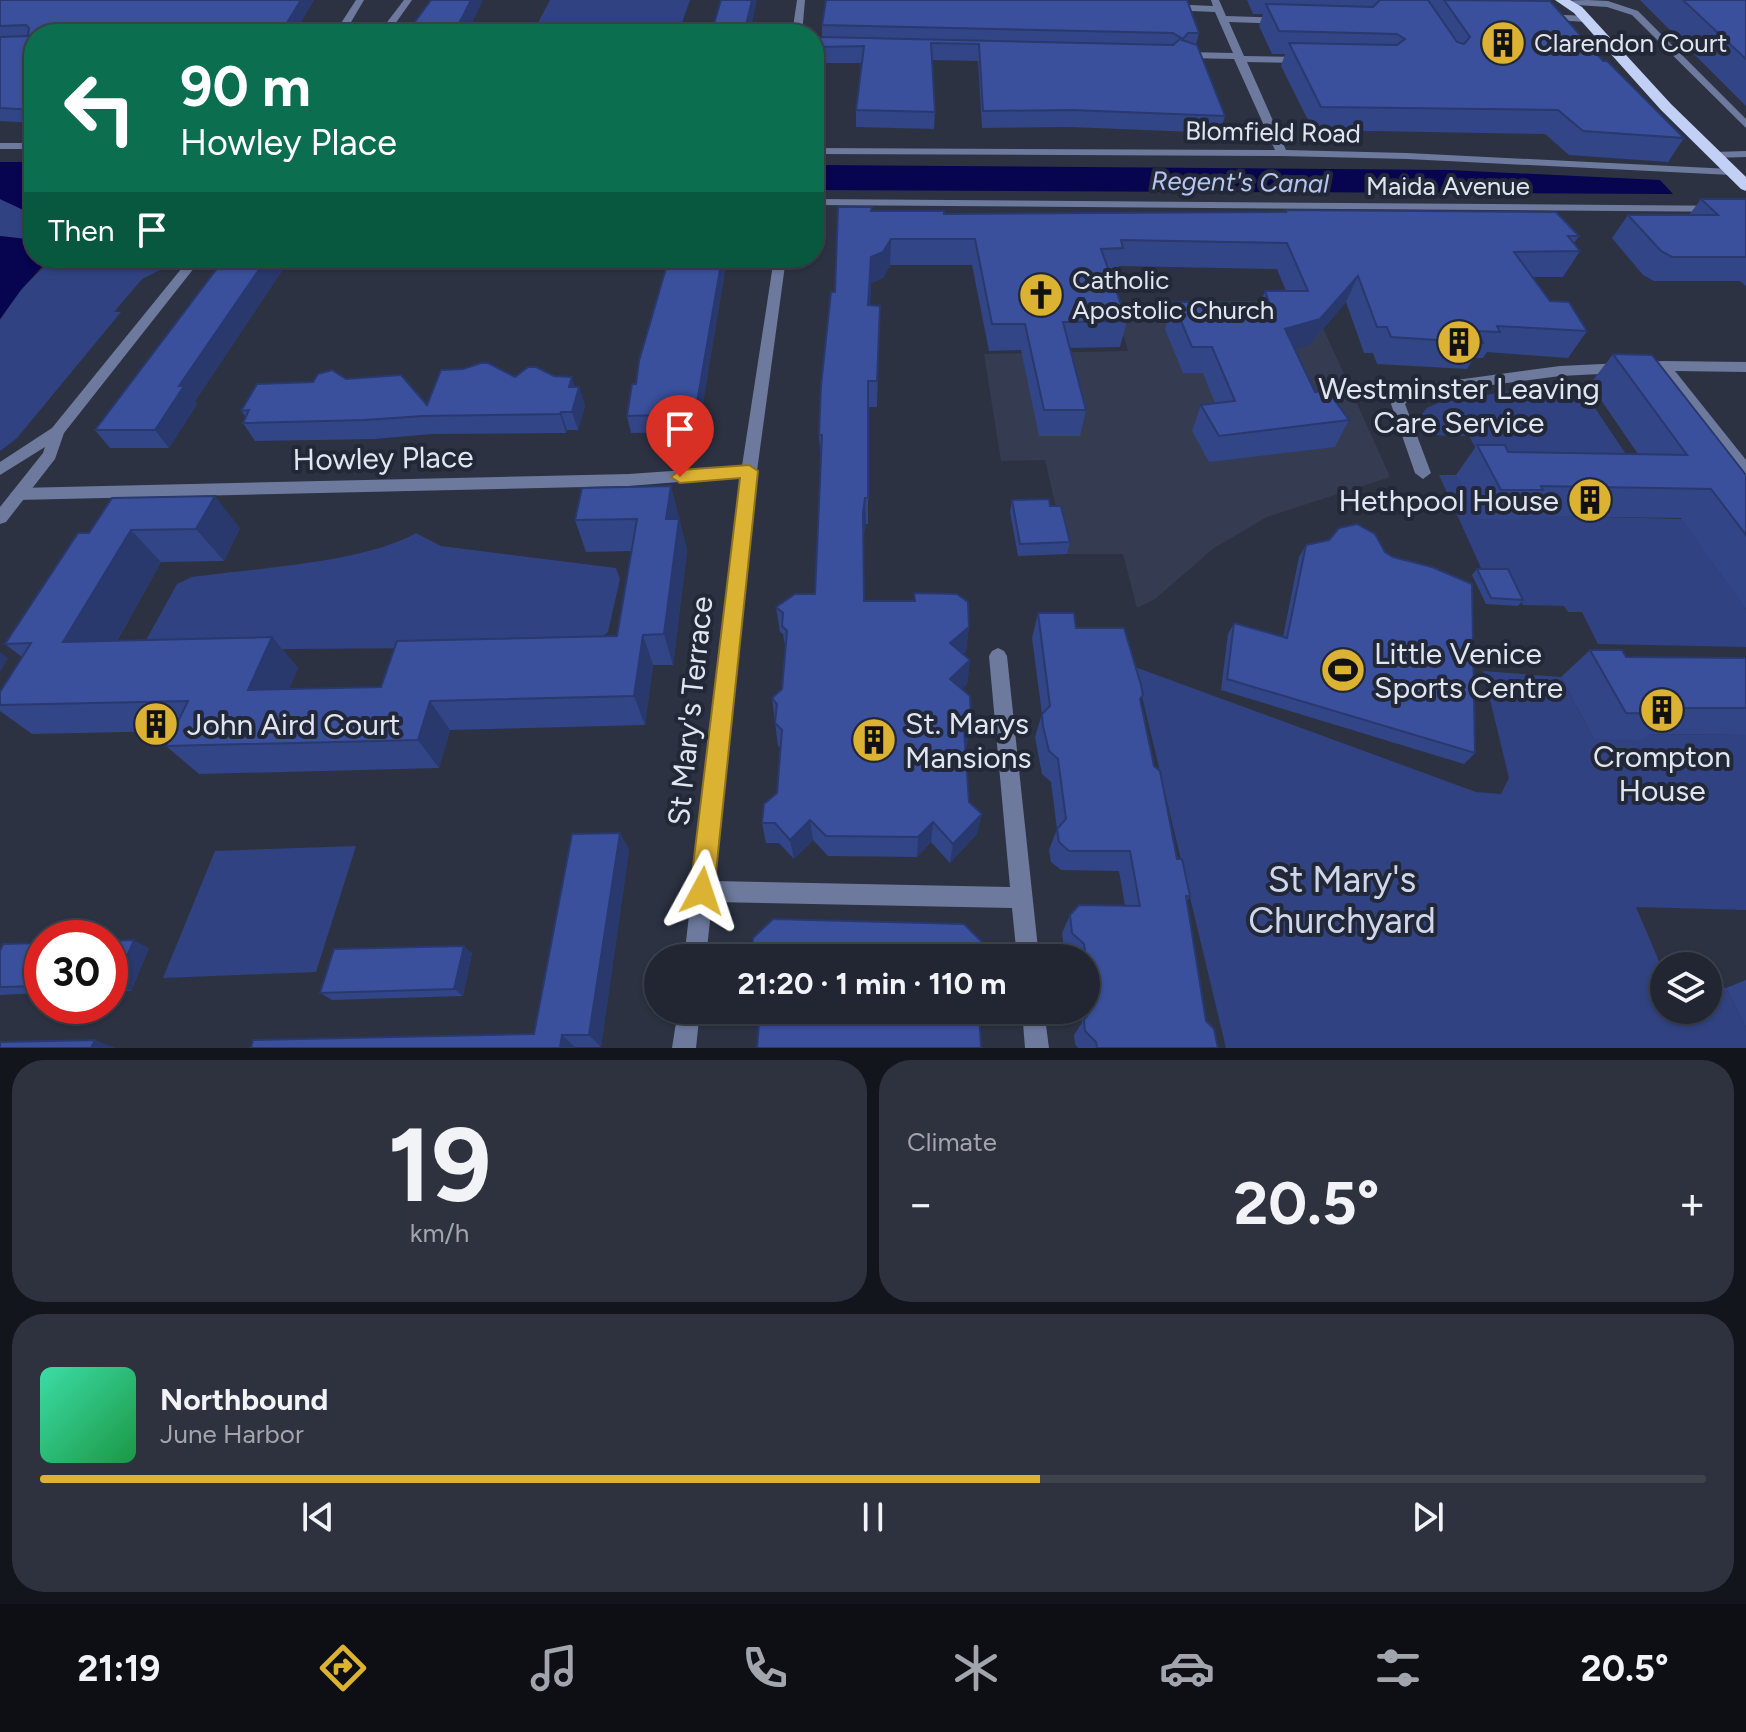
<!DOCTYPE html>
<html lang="en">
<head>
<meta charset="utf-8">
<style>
  :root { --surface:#212632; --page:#2d323e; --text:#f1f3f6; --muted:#a2a5ac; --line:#3e434d; --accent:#dcb233 }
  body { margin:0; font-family:Figtree,sans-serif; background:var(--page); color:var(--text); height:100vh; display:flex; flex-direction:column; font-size:30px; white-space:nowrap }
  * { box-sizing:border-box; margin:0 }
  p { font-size:26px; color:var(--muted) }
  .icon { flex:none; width:44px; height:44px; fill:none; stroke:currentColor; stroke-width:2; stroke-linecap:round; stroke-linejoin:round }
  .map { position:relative; height:1048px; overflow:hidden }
  .details { display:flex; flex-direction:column; gap:12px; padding:12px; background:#12151c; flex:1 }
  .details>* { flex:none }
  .hud { position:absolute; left:24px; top:24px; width:800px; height:244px; border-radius:32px; box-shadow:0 2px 6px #0004,0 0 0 2px var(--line); background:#0b6e4f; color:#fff; overflow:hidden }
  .tools { position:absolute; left:1650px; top:952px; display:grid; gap:16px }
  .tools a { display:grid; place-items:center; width:72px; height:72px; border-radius:50%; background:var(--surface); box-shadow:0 2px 6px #0004,0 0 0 2px var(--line); font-size:40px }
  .speed { position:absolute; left:24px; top:920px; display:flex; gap:16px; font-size:40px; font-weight:700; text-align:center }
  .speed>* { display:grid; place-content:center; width:104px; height:104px; border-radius:50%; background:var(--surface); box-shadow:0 2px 6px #0004,0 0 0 2px var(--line); line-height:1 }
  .speed .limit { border:12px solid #d22; background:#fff; color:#111 }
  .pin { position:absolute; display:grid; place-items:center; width:68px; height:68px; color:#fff; margin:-82px -34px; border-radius:50% 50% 50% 0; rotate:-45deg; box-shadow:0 0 8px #0007 }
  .pin .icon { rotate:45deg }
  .me { position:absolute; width:88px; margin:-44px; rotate:5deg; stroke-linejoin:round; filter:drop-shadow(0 0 6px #0008) }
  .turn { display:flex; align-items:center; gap:28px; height:168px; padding:0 24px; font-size:36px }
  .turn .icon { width:104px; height:104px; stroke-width:2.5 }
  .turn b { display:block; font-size:56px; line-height:68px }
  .then { display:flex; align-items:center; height:76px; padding:0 24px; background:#0003; gap:16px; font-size:30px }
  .big { font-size:60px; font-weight:700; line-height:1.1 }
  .details .tile { flex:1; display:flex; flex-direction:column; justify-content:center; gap:12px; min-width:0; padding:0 28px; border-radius:32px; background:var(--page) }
  .details .dial { align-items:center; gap:0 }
  .dial b { font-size:104px; line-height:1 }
  .song { display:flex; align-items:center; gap:24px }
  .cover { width:96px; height:96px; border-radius:12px; background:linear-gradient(135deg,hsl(160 70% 55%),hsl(140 70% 35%)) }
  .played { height:8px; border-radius:4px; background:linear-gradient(90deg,var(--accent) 60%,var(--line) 60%) }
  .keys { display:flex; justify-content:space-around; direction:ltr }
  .heat { display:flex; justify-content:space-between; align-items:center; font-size:44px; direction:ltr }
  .details .tiles { flex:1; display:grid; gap:12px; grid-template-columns:1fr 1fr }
  .tile:last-child { grid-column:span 2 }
  .trip { position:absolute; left:644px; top:944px; width:456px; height:80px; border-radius:40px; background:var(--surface); box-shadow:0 2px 6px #0004,0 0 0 2px var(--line); font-weight:700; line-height:80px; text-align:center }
  .tabs { display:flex; height:128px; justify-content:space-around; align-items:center; background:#0d0f14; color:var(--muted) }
  .tabs .icon { width:56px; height:56px }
  .tabs .selected { color:var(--accent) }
  .tabs b { font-size:36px; color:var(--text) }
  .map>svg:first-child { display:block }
</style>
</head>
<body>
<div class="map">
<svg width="1746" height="1048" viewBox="0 0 1746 1048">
  <rect width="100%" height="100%" fill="#2c3242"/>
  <path fill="#353c52" d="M1115 308 1290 309 1321 323 1390 477 1267 517 1214 548 1155 599 1137 608 1123 554H1067L1045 460 1001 461 984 354 1128 351Z"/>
  <g fill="#304281">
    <path d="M550 0H690L678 34H532Z"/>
    <path d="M0 199 33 214 34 233 27 239 0 236Z"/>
    <path d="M54 258H172L164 268 142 279 114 312H121L17 438 0 451V320L20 290Z"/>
    <path d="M1576 380 1630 460 1481 458 1469 436 1421 435 1417 420 1427 408 1438 403Z"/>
    <path d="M1439 475H1456L1479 519 1517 515 1686 519 1746 609V647L1598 644 1582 612H1568L1564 606 1523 605 1505 571 1482 570Z"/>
    <path d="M416 533 441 546 616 568 620 579 608 632 590 647 147 650 145 642 177 584 192 577C255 568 363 563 416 533Z"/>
    <path d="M1135 667 1476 792 1501 794 1509 778 1483 671 1561 677 1594 739 1638 734 1746 735V910L1636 907 1664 973V1010H1708V984L1726 988 1746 1027V1048H1226Z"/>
    <path d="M356 846 316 972 163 978 215 851Z"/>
  </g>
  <g fill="#070450">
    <path d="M0 162H34V215L0 199Z"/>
    <path d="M814 165 1449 170 1660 180 1673 194 814 190Z"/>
    <path d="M34 233V258H50L21 290 0 319V236L26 239Z"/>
  </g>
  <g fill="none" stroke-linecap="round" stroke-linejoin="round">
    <g fill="#6d7a9e" fill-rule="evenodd">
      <path d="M797 0H805L802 34H792Z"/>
      <path d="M1211 0H1219L1226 16 1283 18 1287 21 1283 24 1229 22 1244 56 1303 57 1308 60 1303 63 1247 62 1286 150 1407 153 1731 169 1737 172 1731 175 1407 159 1282 156 814 154V148L1275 150 1234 59 1186 58 1181 55 1186 52 1233 53 1215 12 1167 10 1163 7 1167 4 1213 6Z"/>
      <path d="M1587 0 1608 1 1638 11 1746 119V128L1632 15 1607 7 1562 4 1558 1Z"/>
      <path d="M1544 14 1586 16 1590 19 1586 22 1541 19 1540 17Z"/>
      <rect x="0" y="143" width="34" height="6"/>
      <path d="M1746 151V157L1713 158 1708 155 1713 152Z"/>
      <path d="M814 199 1746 206V212L814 205Z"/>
      <path d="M774 258H786L757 471 714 881 1010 887 989 656 992 651 998 648 1004 651 1007 656 1039 958H1017L1012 908 712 902 706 958H684L741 477 629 486 18 500 10 494 18 488 629 474 742 466Z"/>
      <path d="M1664 361 1746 362V372L1675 371 1746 460V477L1741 475 1660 371 1560 376 1415 395 1405 404 1431 473 1423 479 1415 473 1391 404 1397 394 1412 386 1560 366Z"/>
      <path d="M678 1010H700L696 1048H672Z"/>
      <path d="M1022 1010H1044L1049 1048H1025Z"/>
    </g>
    <g fill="#6d7a9e" fill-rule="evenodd">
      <path d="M356 0H364L344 34H334Z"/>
      <path d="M404 0H412L388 34H378Z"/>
      <path d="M190 258H202L64 433 55 459 6 522 0 524V507L43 453 45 447 0 475V462L52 428Z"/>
    </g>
    <path fill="#c2d0f6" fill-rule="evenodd" d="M1555 0H1570L1582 7 1671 104 1746 177V191L1741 189 1661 110 1574 13Z"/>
  </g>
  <g fill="#324586">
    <path d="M0 0H314L294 34H34V123L0 121Z"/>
    <path d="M1247 0H1533L1603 61 1684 138 1668 162 1569 155 1545 134 1313 130 1281 66 1285 54H1272L1259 26 1263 14H1253Z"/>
    <path d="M1640 0H1746V106Z"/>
    <path d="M822 25 1199 33 1196 45 1225 116 1220 133 1070 127 982 128 978 61 932 60 935 112 934 129 856 127V110L861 63H819V47L822 37Z"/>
    <path d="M1701 199H1746V286L1740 281H1654L1643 275 1612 238 1628 215H1689Z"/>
    <path d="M1285 210 1579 236 1574 243 1580 251 1563 277H1532L1550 301 1587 331 1568 358 1487 352 1483 358H1474L1467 369 1377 364 1373 353H1364L1346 302 1309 345 1295 349 1315 392 1349 420 1335 447 1209 462 1192 431 1201 405 1215 403 1203 373H1183L1165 329 1173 302H1261L1265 291H1286L1277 269 1119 266 1117 274H1110L1127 321 1120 347 1070 348 1086 410 1080 436H1039L1021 350 989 351 972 265H890L883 278 871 283 870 305 879 332 877 407H868V524H866L863 538 864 601H914V593L969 627 966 651 963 654 970 660 967 684 962 689 967 745 965 746 969 802 977 834 950 863 931 842 917 857 828 856 813 840 794 859 779 843H766L762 823 777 793 780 748 778 746 772 698 782 689 786 651 783 634 780 632 776 607 815 594 821 461 819 435 835 292 872 211 944 214 1284 212Z"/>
    <path d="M225 258H296L295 260H289L195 401 197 404 169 448H110L95 430Z"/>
    <path d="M405 258H534H510L490 266 481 259Z"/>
    <path d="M669 258H727L698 432 631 433 627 416 636 384Z"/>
    <path d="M1613 354 1746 475V609L1681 518 1523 516 1520 520 1478 519 1456 475 1477 445 1508 452 1638 454 1590 384Z"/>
    <path d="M515 377 575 387 585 405 578 430H567L566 433 432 434 374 439 255 441 243 423 246 417 241 411 313 382 346 379 427 405Z"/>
    <path d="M671 486 687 551 673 665H653L645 725 450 730 439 768 199 774 166 746 174 731 32 734 0 711V692L22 657 5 644 89 533 112 498 240 528 224 561 161 562 117 641 272 637 298 668 289 689 381 687 617 636 632 551 586 552 575 520Z"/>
    <path d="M1012 500 1050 506 1070 542 1067 554 1018 556 1010 512Z"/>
    <path d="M1306 545 1385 552 1393 557 1475 753 1464 764 1221 690 1228 634 1234 623 1283 637 1299 557Z"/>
    <path d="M1477 569 1523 600 1518 606 1486 604 1472 575Z"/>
    <path d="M1038 613 1076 628 1140 701 1154 766 1177 859 1190 896 1187 901 1206 1021 1218 1048H1078L1075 1044 1074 1035 1082 1023 1080 1010H1086V958H1071L1064 950 1062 933 1070 915 1125 906 1119 871 1061 870 1051 862 1049 850 1057 829 1051 782 1042 774 1035 737 1042 714 1032 638Z"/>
    <path d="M1590 650 1626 657 1746 658V735L1649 734 1641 740 1594 739 1561 677Z"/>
    <path d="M620 833 629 850 601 1047H575V1048H251L534 1034Z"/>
    <path d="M110 941 149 948 131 991H110Z"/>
    <path d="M42 943V993L0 995V951Z"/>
    <path d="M472 953 463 996 332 1000 320 993Z"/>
    <path d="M1746 980V1027L1726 988Z"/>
  </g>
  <g fill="#29386d">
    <path d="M301 0H314L294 34H280Z"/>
    <path d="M471 0H483L467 34H452Z"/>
    <path d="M752 0H757L750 34H744Z"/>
    <path d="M891 239 890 265 883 278 871 283 868 332V305L871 257Z"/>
    <path d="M267 258H288L289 260 195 401 197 404 169 448 155 430 179 386Z"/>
    <path d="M487 258H510L490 266Z"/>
    <path d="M722 258H727L698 432 695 414Z"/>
    <path d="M1358 276 1346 302 1309 345 1274 356 1285 329Z"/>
    <path d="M572 377 577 394 579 387 585 405 578 430 572 412 569 387Z"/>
    <path d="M561 412 567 430 566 433 560 414Z"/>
    <path d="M671 486 679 519H666Z"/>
    <path d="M215 496 240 528 224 561 196 529Z"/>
    <path d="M865 498 866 524 863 538V513Z"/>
    <path d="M679 519 687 551 673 665 664 634Z"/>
    <path d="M131 530 161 562 99 672 63 642Z"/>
    <path d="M969 627 966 651 947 666 950 643Z"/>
    <path d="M643 635 653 665 645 725 634 696Z"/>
    <path d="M272 637 298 668 277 719 248 690Z"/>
    <path d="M0 652 8 658 0 672Z"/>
    <path d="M970 660 967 684 947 702 950 679Z"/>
    <path d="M430 701 450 730 439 768 418 740Z"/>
    <path d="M971 722 967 745 961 751 964 729Z"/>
    <path d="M982 814 977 834 950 863 953 844Z"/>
    <path d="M810 820 813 840 794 859 790 840Z"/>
    <path d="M933 822 931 842 917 857 918 837Z"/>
    <path d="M620 833 629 850 601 1047 589 1035Z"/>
    <path d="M134 940 149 948 131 991 115 984Z"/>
    <path d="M464 946 472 953 463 996 454 989Z"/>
    <path d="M562 1035 575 1047V1048H560Z"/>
    <path d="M95 1040 116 1048H91Z"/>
  </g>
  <g fill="#3a509c" stroke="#29386d" stroke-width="2">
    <path d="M0 0H301L280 34H34V110L0 108V37L28 36 29 28 26 25 0 26Z"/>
    <path d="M431 0H471L462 18 452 34H406Z"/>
    <path d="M721 0H752L744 34H707L708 31H712Z"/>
    <path d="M826 0H1187L1199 33H1188L1182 40 1197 45 1225 116 1072 110 983 111 979 44 931 43 935 112 856 110 864 46 819 47 820 37 1173 45 1181 38 1173 33 822 25Z"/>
    <path d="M1380 0H1428L1457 42 1464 44 1470 37 1444 0 1550 1 1603 61H1607L1684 138 1583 131 1558 110 1321 107 1289 43 1397 45 1405 39 1397 34 1279 31 1266 4 1373 7Z"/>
    <path d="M1683 0H1746V59Z"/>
    <path d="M1701 199H1746V257H1672L1661 251 1628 215H1718Z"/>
    <path d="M838 207H872L871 211H944V214L1286 212 1285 210 1556 212 1579 236H1568L1580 251 1514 252 1550 301 1569 302 1587 331 1497 326 1500 332 1477 331 1483 343 1391 337 1387 327H1377L1358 276 1320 319 1285 329 1315 392 1328 391 1349 420 1219 436 1201 405 1235 401 1212 347H1192L1173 302H1269L1265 291H1308L1287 243 1121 240 1123 248 1101 249 1127 321 1063 322 1086 410H1044L1025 324H992L975 239H891L883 252 871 257 868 305 880 306 877 381H868V498H865L863 513 864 601H915L914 593 957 594 968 602 969 627 950 643 970 660 950 679 970 696 971 722 964 729 969 802 982 814 953 844 933 822 918 837 826 836 810 820 790 840 775 823H762L764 804 777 793 782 730 775 723 777 704 772 698 782 689 787 631 782 626 783 613 776 607 795 594H815L822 435H819L821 386 831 292H835Z"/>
    <path d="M225 258H267L179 386H184L155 430H95Z"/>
    <path d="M669 258H722L695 414 627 416 632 384H636L639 361Z"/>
    <path d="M1613 354 1652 355 1746 475V535L1711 489 1541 486 1543 490H1501L1477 445H1505L1508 452 1687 455Z"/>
    <path d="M481 363H488L515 377 528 367H536L554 376 572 377 569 387H579L572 412H561L560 414 423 416 364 420 243 423 249 410 241 411 257 384 313 382 318 374 332 370 346 379 401 375 427 405 441 370 463 369Z"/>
    <path d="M671 486 666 519H679L664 634 643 635 634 696 430 701 418 740 166 746 188 701 0 705V692L31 643 5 644 78 533H89L112 498 215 496 196 529 131 530 63 642 272 637 248 690 381 687 397 641 617 636 637 519 575 520 582 488Z"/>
    <path d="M1049 499 1050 506H1061L1070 542 1020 544 1012 500Z"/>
    <path d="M1357 524 1375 534 1385 552 1393 557 1432 567 1472 584 1475 753 1227 679 1234 623 1287 638 1306 545 1329 540 1339 528Z"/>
    <path d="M1477 569H1508L1523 600 1491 598Z"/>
    <path d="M1038 613H1074L1076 628H1124L1141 685 1143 695 1140 699 1154 766 1160 771 1177 859H1182L1190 896H1186L1206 1021 1214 1029 1218 1048H1097L1096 1042 1085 1031 1084 1020 1092 1009 1086 958 1084 944 1072 933 1070 915 1079 905 1140 906 1130 851H1069L1059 842 1057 829 1066 819 1058 759 1049 751 1043 726 1042 714 1050 706Z"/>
    <path d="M1590 650H1622L1626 657 1746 658V708H1672L1675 714 1626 713Z"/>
    <path d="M620 833 589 1035H562L560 1048H251L253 1040 534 1034 572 834Z"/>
    <path d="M773 919 964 924 984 944V956L982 958H757L752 951 753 938Z"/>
    <path d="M134 940 115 984H110V941Z"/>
    <path d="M42 943V986L0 987V951L3 944Z"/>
    <path d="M464 946 454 989 320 993 334 949Z"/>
    <path d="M760 1010H979L981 1048H757Z"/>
    <path d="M95 1040 91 1048H0V1042Z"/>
  </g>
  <path fill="#dcb233" stroke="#8f7421" stroke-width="2" d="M749 465 758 471 714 891 711 900 702 903 694 900 690 891 740 478 680 483 671 477 680 470Z"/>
  <defs>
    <g id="building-disc" transform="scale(2.3)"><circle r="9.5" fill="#dcb233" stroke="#222837"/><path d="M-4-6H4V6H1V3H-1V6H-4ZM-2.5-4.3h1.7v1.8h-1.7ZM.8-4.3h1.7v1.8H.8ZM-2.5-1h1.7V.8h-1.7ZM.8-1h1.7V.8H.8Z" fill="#111"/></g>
    <g id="church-disc" transform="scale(2.3)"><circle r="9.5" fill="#dcb233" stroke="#222837"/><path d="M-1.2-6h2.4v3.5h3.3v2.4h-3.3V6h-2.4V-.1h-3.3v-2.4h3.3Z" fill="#111"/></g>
    <g id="stadium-disc" transform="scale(2.3)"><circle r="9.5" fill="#dcb233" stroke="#222837"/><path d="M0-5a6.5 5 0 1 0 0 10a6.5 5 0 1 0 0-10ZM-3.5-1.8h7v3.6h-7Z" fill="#111"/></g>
  </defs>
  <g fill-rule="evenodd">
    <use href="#building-disc" x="1503" y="43"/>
    <use href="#church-disc" x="1041" y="295"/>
    <use href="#building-disc" x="1459" y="342"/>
    <use href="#building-disc" x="1590" y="500"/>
    <use href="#stadium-disc" x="1343" y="670"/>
    <use href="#building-disc" x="1662" y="710"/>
    <use href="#building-disc" x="156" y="724"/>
    <use href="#building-disc" x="874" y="740"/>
  </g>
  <g text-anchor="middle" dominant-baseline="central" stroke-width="8" stroke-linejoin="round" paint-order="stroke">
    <g font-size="26" fill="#e1e5ef" stroke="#222837" text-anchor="start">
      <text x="1534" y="43">Clarendon Court</text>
      <text x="1072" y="280">Catholic<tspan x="1072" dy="30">Apostolic Church</tspan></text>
    </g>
    <g font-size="26" fill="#e1e5ef" stroke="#222837">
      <text transform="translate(1273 132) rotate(1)">Blomfield Road</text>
      <text x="1448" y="186">Maida Avenue</text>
    </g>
    <g font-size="26" font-style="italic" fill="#b5c5f0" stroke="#222837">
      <text transform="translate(1240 182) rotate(1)">Regent's Canal</text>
    </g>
    <g font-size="30" fill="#e1e5ef" stroke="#222837" text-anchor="start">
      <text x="1459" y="388" text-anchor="middle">Westminster Leaving<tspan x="1459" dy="34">Care Service</tspan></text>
      <text x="1559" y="500" text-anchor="end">Hethpool House</text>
      <text x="1374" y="653">Little Venice<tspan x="1374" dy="34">Sports Centre</tspan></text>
      <text x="905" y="723">St. Marys<tspan x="905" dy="34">Mansions</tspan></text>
      <text x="187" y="724">John Aird Court</text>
      <text x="1662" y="756" text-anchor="middle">Crompton<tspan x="1662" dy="34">House</tspan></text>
    </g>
    <g font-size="30" fill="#e1e5ef" stroke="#222837">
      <text transform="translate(383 458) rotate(-1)">Howley Place</text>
      <text transform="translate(690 711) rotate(-84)">St Mary's Terrace</text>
    </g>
    <g font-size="36" fill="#cfd7ed" stroke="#222837">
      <text x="1342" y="879">St Mary's<tspan x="1342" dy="41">Churchyard</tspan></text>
    </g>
  </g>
</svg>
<div class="tools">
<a><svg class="icon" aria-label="layers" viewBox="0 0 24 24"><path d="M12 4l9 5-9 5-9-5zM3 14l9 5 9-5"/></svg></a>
</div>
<div class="speed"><div class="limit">30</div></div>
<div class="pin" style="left:680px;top:477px;background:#d93025"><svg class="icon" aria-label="arrive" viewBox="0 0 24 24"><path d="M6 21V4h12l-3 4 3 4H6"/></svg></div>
<svg class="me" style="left:702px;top:891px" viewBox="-20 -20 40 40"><path d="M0-17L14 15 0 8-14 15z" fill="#dcb233" stroke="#fff" stroke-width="4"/></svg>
<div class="trip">21:20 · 1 min · 110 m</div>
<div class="hud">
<div class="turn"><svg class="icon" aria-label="left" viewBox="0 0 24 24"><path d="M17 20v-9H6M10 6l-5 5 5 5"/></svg><div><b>90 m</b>Howley Place</div></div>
<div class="then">Then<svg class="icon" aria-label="arrive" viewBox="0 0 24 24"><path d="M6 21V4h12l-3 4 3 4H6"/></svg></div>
</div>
</div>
<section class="details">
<div class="tiles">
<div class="tile dial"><b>19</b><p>km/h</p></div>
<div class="tile"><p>Climate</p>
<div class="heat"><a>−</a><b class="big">20.5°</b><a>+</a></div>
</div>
<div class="tile">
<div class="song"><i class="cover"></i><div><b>Northbound</b><p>June Harbor</p></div></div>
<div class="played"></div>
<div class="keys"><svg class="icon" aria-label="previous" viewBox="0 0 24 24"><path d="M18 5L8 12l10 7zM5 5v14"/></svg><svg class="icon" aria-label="pause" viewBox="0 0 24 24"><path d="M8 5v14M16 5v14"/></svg><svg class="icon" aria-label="next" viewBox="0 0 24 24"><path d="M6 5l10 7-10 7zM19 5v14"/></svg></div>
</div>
</div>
</section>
<nav class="tabs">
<b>21:19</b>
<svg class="icon selected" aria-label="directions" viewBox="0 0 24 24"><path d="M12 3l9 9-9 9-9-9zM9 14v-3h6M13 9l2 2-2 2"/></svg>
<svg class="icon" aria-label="music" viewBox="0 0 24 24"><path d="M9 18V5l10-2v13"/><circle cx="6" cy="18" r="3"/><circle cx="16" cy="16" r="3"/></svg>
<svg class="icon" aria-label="phone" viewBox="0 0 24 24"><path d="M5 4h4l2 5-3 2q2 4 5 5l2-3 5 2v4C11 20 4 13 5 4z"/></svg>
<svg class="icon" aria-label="climate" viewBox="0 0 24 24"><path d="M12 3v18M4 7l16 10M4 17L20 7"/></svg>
<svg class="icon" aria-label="car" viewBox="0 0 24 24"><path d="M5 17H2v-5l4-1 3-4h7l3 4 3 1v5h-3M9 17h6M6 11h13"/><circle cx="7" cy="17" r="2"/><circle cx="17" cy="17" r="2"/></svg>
<svg class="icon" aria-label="filters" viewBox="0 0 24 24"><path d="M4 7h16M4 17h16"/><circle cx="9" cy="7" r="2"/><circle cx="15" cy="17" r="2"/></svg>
<b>20.5°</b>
</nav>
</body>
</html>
